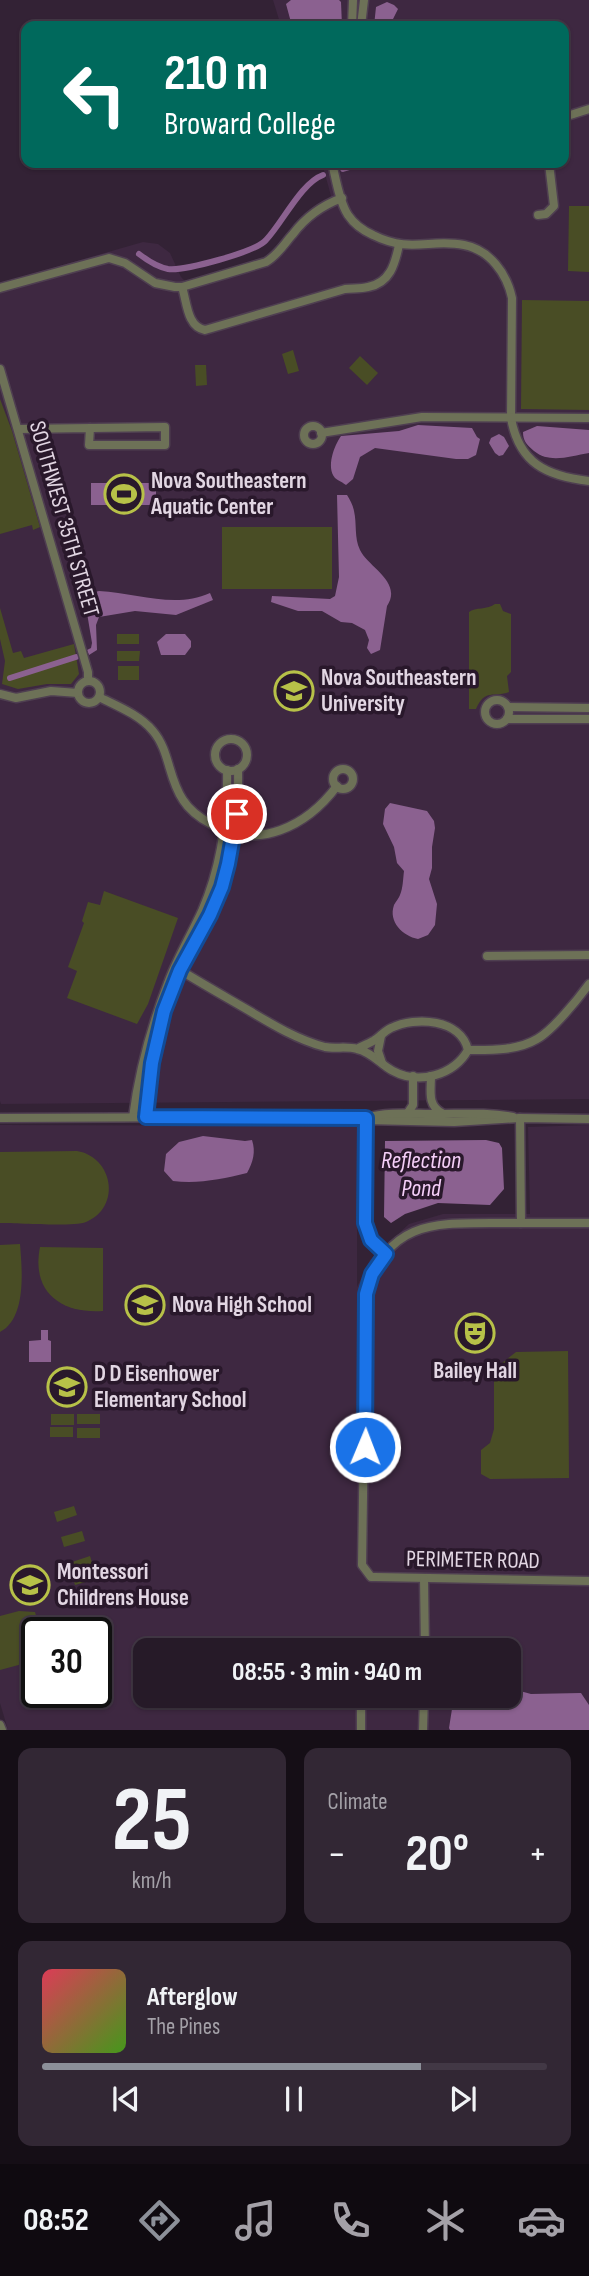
<!DOCTYPE html>
<html lang="en">
<head>
<meta charset="utf-8">
<style>
  :root { --surface:#261a28; --page:#322734; --text:#f1f3f6; --muted:#a4a1a8; --line:#423845; --accent:#8c9099 }
  body { margin:0; font-family:"Sofia Sans Condensed",sans-serif; background:var(--page); color:var(--text); height:100vh; display:flex; flex-direction:column; font-size:26px; white-space:nowrap }
  * { box-sizing:border-box; margin:0 }
  p { font-size:23px; color:var(--muted) }
  .icon { flex:none; width:38px; height:38px; fill:none; stroke:currentColor; stroke-width:2; stroke-linecap:round; stroke-linejoin:round }
  .map { position:relative; height:1730px; overflow:hidden }
  .drawer { display:flex; flex-direction:column; gap:18px; padding:18px; background:#150e16; flex:1 }
  .drawer>* { flex:none }
  .top-card { position:absolute; left:21px; top:21px; width:548px; height:147px; border-radius:14px; box-shadow:0 2px 5px #0004,0 0 0 2px var(--line); background:#00695c; color:#fff; overflow:hidden }
  .speed { position:absolute; left:21px; top:1617px; display:flex; gap:14px; font-size:35px; font-weight:700; text-align:center }
  .speed>* { display:grid; place-content:center; width:91px; height:91px; border-radius:50%; background:var(--surface); box-shadow:0 2px 5px #0004,0 0 0 2px var(--line); line-height:1 }
  .speed .limit { border:4px solid #111; border-radius:10px; background:#fff; color:#111 }
  .pin { position:absolute; display:grid; place-items:center; width:60px; height:60px; color:#fff; margin:-30px; border:4px solid #fff; border-radius:50%; box-shadow:0 2px 7px #0007 }
  .me { position:absolute; width:77px; margin:-38px; rotate:1deg; stroke-linejoin:round; filter:drop-shadow(0 0 5px #0008) }
  .turn { display:flex; align-items:center; gap:24px; height:147px; padding:0 28px; font-size:32px }
  .turn .icon { width:91px; height:91px; stroke-width:2.5 }
  .turn b { display:block; font-size:49px; line-height:60px }
  .big { font-size:52px; font-weight:700; line-height:1.1 }
  .drawer .tile { flex:1; display:flex; flex-direction:column; justify-content:center; gap:10px; min-width:0; padding:0 24px; border-radius:14px; background:var(--page) }
  .drawer .dial { align-items:center; gap:0 }
  .dial b { font-size:91px; line-height:1 }
  .song { display:flex; align-items:center; gap:21px }
  .cover { width:84px; height:84px; border-radius:10px; background:linear-gradient(135deg,hsl(350 70% 55%),hsl(100 70% 35%)) }
  .played { height:7px; border-radius:4px; background:linear-gradient(90deg,var(--accent) 75%,var(--line) 75%) }
  .keys { display:flex; justify-content:space-around; direction:ltr }
  .heat { display:flex; justify-content:space-between; align-items:center; font-size:38px; direction:ltr }
  .drawer .tiles { flex:1; display:grid; gap:18px; grid-template-columns:1fr 1fr }
  .tile:last-child { grid-column:span 2 }
  .trip { position:absolute; left:133px; top:1638px; width:388px; height:70px; border-radius:14px; background:var(--surface); box-shadow:0 2px 5px #0004,0 0 0 2px var(--line); font-weight:700; line-height:70px; text-align:center }
  .menu { display:flex; height:112px; justify-content:space-around; align-items:center; background:#0f0a10; color:var(--muted) }
  .menu .icon { width:49px; height:49px }
  .menu .selected { color:var(--accent) }
  .menu b { font-size:32px; color:var(--text) }
  .map>svg:first-child { display:block }
</style>
</head>
<body>
<div class="map">
<svg width="589" height="1730" viewBox="0 0 589 1730">
  <rect width="100%" height="100%" fill="#332235"/>
  <g fill="#3e2841" fill-rule="evenodd">
    <path d="M273 0H589V1099L1 1104 0 1101V283L143 242 158 244 170 253 181 277 187 283 261 261 269 256 305 216 331 196 322 163H564V26H281Z"/>
    <path d="M0 1125 357 1126V1287L370 1260 409 1224 443 1214H530L528 1127 589 1125V1730H8L0 1703ZM37 1633H96V1692H37ZM145 1650H509V1696H145Z"/>
  </g>
  <g fill="#494d25">
    <path d="M569 206H589V272L568 271Z"/>
    <path d="M522 300 589 301V410L521 409Z"/>
    <path d="M293 350 299 371 288 374 282 354Z"/>
    <path d="M360 356 378 373 367 385 349 368Z"/>
    <path d="M195 365H206L207 385 196 386Z"/>
    <path d="M0 399 12 431 40 527 33 530 32 525 0 534Z"/>
    <rect x="222" y="527" width="110" height="62"/>
    <path d="M495 604H500L503 611 511 614V672L507 676 509 692C494 698 485 688 476 709H469V612C475 607 488 610 495 604Z"/>
    <path d="M0 608 13 653 21 651 24 658 74 644 79 674 71 684H47L18 689 2 684 5 661 0 639Z"/>
    <rect x="117" y="634" width="22" height="10"/>
    <path d="M117 651H140L139 661H117Z"/>
    <rect x="118" y="666" width="21" height="14"/>
    <path d="M104 891 178 918 148 1004 137 1024 67 998 77 971 68 967 84 923 82 921 88 902 100 905Z"/>
    <path d="M77 1151C113 1157 122 1207 86 1222 73 1227 17 1223 0 1223V1152Z"/>
    <path d="M20 1244C22 1269 27 1318 0 1332V1245Z"/>
    <path d="M40 1247 103 1248V1311C61 1314 31 1292 40 1247Z"/>
    <path d="M568 1351 569 1478 490 1479 481 1474V1450L490 1443 494 1429V1369L516 1352Z"/>
    <rect x="51" y="1414" width="23" height="11"/>
    <rect x="77" y="1414" width="23" height="10"/>
    <rect x="50" y="1427" width="23" height="10"/>
    <rect x="77" y="1428" width="23" height="10"/>
    <path d="M74 1506 77 1515 57 1522 54 1512Z"/>
    <path d="M82 1531 85 1541 64 1547 61 1537Z"/>
    <path d="M90 1556 93 1566 72 1572 69 1563Z"/>
    <path d="M93 1569 96 1579 75 1585 72 1575Z"/>
    <path d="M19 1611 35 1612 41 1633H37V1660L0 1670V1616Z"/>
  </g>
  <g fill="#8b6190">
    <path d="M291 0H339L341 2 342 26H292L286 4Z"/>
    <path d="M387 2 394 5 398 9 393 19 394 26H374L376 7Z"/>
    <path d="M418 425 472 428 477 437 480 439 476 455 468 459H456L375 448 360 457 353 479 346 485C345 484 336 479 335 478 326 467 334 446 341 436L399 431Z"/>
    <path d="M537 426 589 430V453C570 456 550 464 534 451 527 445 523 441 523 432Z"/>
    <path d="M499 434 504 437 509 446 503 455 499 456 495 453 489 443 491 438Z"/>
    <rect x="91" y="483" width="65" height="22"/>
    <path d="M337 495H347C350 500 353 505 354 511 357 523 354 538 360 550 368 567 403 582 387 606L380 650 371 654 367 648 369 640 365 630 352 623 341 622 322 611H298L271 602 272 596 330 599 335 596 339 577Z"/>
    <path d="M99 591C137 593 175 609 210 593L213 600 176 615 135 611 99 617 96 625 97 650 89 655 87 650 91 648 92 643 85 601 91 593Z"/>
    <path d="M166 634H185L191 641V647L185 655H161L157 642Z"/>
    <path d="M390 803 427 811 434 821 435 828 432 847V868L429 879 437 904 435 925 428 935 418 939C403 936 388 922 394 905 396 901 399 898 400 895 403 888 403 879 404 871L397 863 394 847 383 824 385 809Z"/>
    <path d="M203 1136 245 1141 252 1140C256 1152 253 1162 247 1173 222 1179 199 1184 173 1181L164 1171 166 1154 179 1142Z"/>
    <path d="M486 1140 499 1143 502 1148 504 1189 490 1205 438 1203 405 1214 391 1223 384 1217 385 1141Z"/>
    <path d="M41 1330H48V1340L51 1341V1362H29V1341L41 1340Z"/>
    <path d="M509 1688 531 1694 581 1693 589 1705V1730H450L449 1728 452 1709 458 1696H509Z"/>
  </g>
  <g fill="none" stroke-linecap="round" stroke-linejoin="round">
    <g stroke="#8b6190" stroke-width="6">
      <path d="M343 169 363 163"/>
      <path d="M139 254C148 261 157 267 168 269 184 271 256 252 266 240 283 222 301 183 323 175"/>
      <path d="M10 678 76 657"/>
    </g>
    <g stroke="#4f3f51" stroke-width="11">
      <g id="minor">
        <path d="M352 26 353 0"/>
        <path d="M361 26 364 0"/>
        <path d="M564 117 589 109"/>
        <path d="M332 163C336 179 339 201 348 215 354 224 364 231 373 235 411 254 430 238 464 245 490 250 507 274 512 298L511 418C519 463 546 476 589 481"/>
        <path d="M538 215 546 214 554 206 549 163"/>
        <path d="M182 287C187 302 187 327 205 330L345 289C353 288 360 289 368 287 390 283 395 264 399 245"/>
        <path d="M0 288 109 258 125 263 155 283 175 287H182L266 262C278 255 284 244 293 234 305 218 323 205 342 198"/>
        <path d="M0 369 88 672V681"/>
        <circle cx="313" cy="435" r="9"/>
        <path d="M19 429 165 427V445H89L90 428"/>
        <path d="M321 433 422 417 589 418"/>
        <circle cx="89" cy="692" r="11"/>
        <path d="M0 694 16 698 51 691 78 693"/>
        <path d="M99 697C117 706 140 715 153 731 170 751 168 778 183 800 190 811 200 818 211 824 258 851 307 826 337 786"/>
        <circle cx="497" cy="712" r="12"/>
        <path d="M508 707 589 708"/>
        <path d="M507 719H589"/>
        <circle cx="231" cy="755" r="16"/>
        <circle cx="343" cy="779" r="10"/>
        <path d="M487 956 589 955"/>
        <path d="M175 967C199 982 224 996 248 1010 273 1025 298 1040 325 1047 335 1049 347 1046 357 1049 372 1052 381 1065 393 1071 419 1085 454 1075 468 1050 461 1019 416 1016 391 1028 384 1031 379 1038 373 1041 368 1044 362 1046 357 1049"/>
        <path d="M381 1036 378 1051 382 1063"/>
        <path d="M468 1050C490 1050 517 1051 537 1039 553 1030 578 999 589 984"/>
        <path d="M431 1076C431 1091 427 1105 442 1113"/>
        <path d="M407 1114 413 1105V1076"/>
        <path d="M133 1117C139 1071 151 1027 168 983 177 958 191 935 202 911 221 867 228 818 227 770"/>
        <path d="M146 1117C150 1082 153 1046 164 1012 175 977 193 947 210 915 233 872 239 818 238 769"/>
        <path d="M0 1118 233 1117 454 1122 520 1118 589 1119"/>
        <path d="M366 1118C388 1111 413 1114 437 1114 462 1114 488 1112 513 1117"/>
        <path d="M366 1118 365 1223 371 1240 386 1254"/>
        <path d="M520 1118 521 1223"/>
        <path d="M589 1223C558 1223 528 1223 497 1223 432 1223 388 1221 366 1294L362 1565 371 1577H375L589 1581"/>
        <path d="M424 1579 425 1650"/>
        <path d="M0 1725 2 1730"/>
        <path d="M361 1730V1696"/>
        <path d="M423 1730 424 1696"/>
      </g>
    </g>
    <use href="#minor" stroke="#6d7157" stroke-width="8"/>
  </g>
  <g fill="none" stroke-linecap="round" stroke-linejoin="round">
    <g stroke="#114b97" stroke-width="18">
      <path id="route" d="M237 814 228 864 222 887 210 915 180 970 164 1011 152 1063 146 1117 366 1118 365 1223 371 1240 386 1254 372 1274 366 1294 365 1447"/>
    </g>
    <use href="#route" stroke="#1a73e8" stroke-width="12"/>
  </g>
  <defs>
    <g id="stadium-ring" transform="scale(2.0125)"><circle r="9.5" fill="#29182b" stroke="#b7c148" stroke-width="1.5"/><path d="M0-5a6.5 5 0 1 0 0 10a6.5 5 0 1 0 0-10ZM-3.5-1.8h7v3.6h-7Z" fill="#b7c148"/></g>
    <g id="university-ring" transform="scale(2.0125)"><circle r="9.5" fill="#29182b" stroke="#b7c148" stroke-width="1.5"/><path d="M0-5L7-2L0 1L-7-2ZM-4 1L0 2.5L4 1V4Q0 6-4 4Z" fill="#b7c148"/></g>
    <g id="school-ring" transform="scale(2.0125)"><circle r="9.5" fill="#29182b" stroke="#b7c148" stroke-width="1.5"/><path d="M0-5L7-2L0 1L-7-2ZM-4 1L0 2.5L4 1V4Q0 6-4 4Z" fill="#b7c148"/></g>
    <g id="theatre-ring" transform="scale(2.0125)"><circle r="9.5" fill="#29182b" stroke="#b7c148" stroke-width="1.5"/><path d="M-5-5.5Q0-4 5-5.5V0Q5 5 0 6Q-5 5-5 0ZM-3.3-2.5H-1v1.5H-3.3ZM1-2.5H3.3v1.5H1ZM-2.8 1Q0 5.5 2.8 1Z" fill="#b7c148"/></g>
  </defs>
  <g fill-rule="evenodd">
    <use href="#stadium-ring" x="124" y="494"/>
    <use href="#university-ring" x="294" y="691"/>
    <use href="#school-ring" x="145" y="1305"/>
    <use href="#theatre-ring" x="475" y="1333"/>
    <use href="#school-ring" x="67" y="1387"/>
    <use href="#school-ring" x="30" y="1585"/>
  </g>
  <g text-anchor="middle" dominant-baseline="central" stroke-width="7" stroke-linejoin="round" paint-order="stroke">
    <g font-size="23" font-weight="bold" fill="#e2d6e3" stroke="#29182b" text-anchor="start">
      <text x="151" y="481">Nova Southeastern<tspan x="151" dy="26">Aquatic Center</tspan></text>
      <text x="321" y="678">Nova Southeastern<tspan x="321" dy="26">University</tspan></text>
      <text x="172" y="1305">Nova High School</text>
      <text x="475" y="1371" text-anchor="middle">Bailey Hall</text>
      <text x="94" y="1374">D D Eisenhower<tspan x="94" dy="26">Elementary School</tspan></text>
      <text x="57" y="1572">Montessori<tspan x="57" dy="26">Childrens House</tspan></text>
    </g>
    <g font-size="23" fill="#e2d6e3" stroke="#29182b">
      <text transform="translate(64 519) rotate(74)">SOUTHWEST 35TH STREET</text>
      <text transform="translate(473 1560) rotate(1)">PERIMETER ROAD</text>
    </g>
    <g font-size="24" font-style="italic" fill="#f5cff9" stroke="#29182b">
      <text x="421" y="1160">Reflection<tspan x="421" dy="28">Pond</tspan></text>
    </g>
  </g>
</svg>
<div class="speed"><div class="limit">30</div></div>
<div class="pin" style="left:237px;top:814px;background:#d93025"><svg class="icon" aria-label="arrive" viewBox="0 0 24 24"><path d="M6 21V4h12l-3 4 3 4H6"/></svg></div>
<svg class="me" style="left:365px;top:1447px" viewBox="-20 -20 40 40"><circle r="17" fill="#1a73e8" stroke="#fff" stroke-width="3"/><path d="M0-11L8 9 0 5-8 9z" fill="#fff"/></svg>
<div class="trip">08:55 · 3 min · 940 m</div>
<div class="top-card">
<div class="turn"><svg class="icon" aria-label="left" viewBox="0 0 24 24"><path d="M17 20v-9H6M10 6l-5 5 5 5"/></svg><div><b>210 m</b>Broward College</div></div>
</div>
</div>
<section class="drawer">
<div class="tiles">
<div class="tile dial"><b>25</b><p>km/h</p></div>
<div class="tile"><p>Climate</p>
<div class="heat"><a>−</a><b class="big">20°</b><a>+</a></div>
</div>
<div class="tile">
<div class="song"><i class="cover"></i><div><b>Afterglow</b><p>The Pines</p></div></div>
<div class="played"></div>
<div class="keys"><svg class="icon" aria-label="previous" viewBox="0 0 24 24"><path d="M18 5L8 12l10 7zM5 5v14"/></svg><svg class="icon" aria-label="pause" viewBox="0 0 24 24"><path d="M8 5v14M16 5v14"/></svg><svg class="icon" aria-label="next" viewBox="0 0 24 24"><path d="M6 5l10 7-10 7zM19 5v14"/></svg></div>
</div>
</div>
</section>
<nav class="menu">
<b>08:52</b>
<svg class="icon selected" aria-label="directions" viewBox="0 0 24 24"><path d="M12 3l9 9-9 9-9-9zM9 14v-3h6M13 9l2 2-2 2"/></svg>
<svg class="icon" aria-label="music" viewBox="0 0 24 24"><path d="M9 18V5l10-2v13"/><circle cx="6" cy="18" r="3"/><circle cx="16" cy="16" r="3"/></svg>
<svg class="icon" aria-label="phone" viewBox="0 0 24 24"><path d="M5 4h4l2 5-3 2q2 4 5 5l2-3 5 2v4C11 20 4 13 5 4z"/></svg>
<svg class="icon" aria-label="climate" viewBox="0 0 24 24"><path d="M12 3v18M4 7l16 10M4 17L20 7"/></svg>
<svg class="icon" aria-label="car" viewBox="0 0 24 24"><path d="M5 17H2v-5l4-1 3-4h7l3 4 3 1v5h-3M9 17h6M6 11h13"/><circle cx="7" cy="17" r="2"/><circle cx="17" cy="17" r="2"/></svg>
</nav>
</body>
</html>
